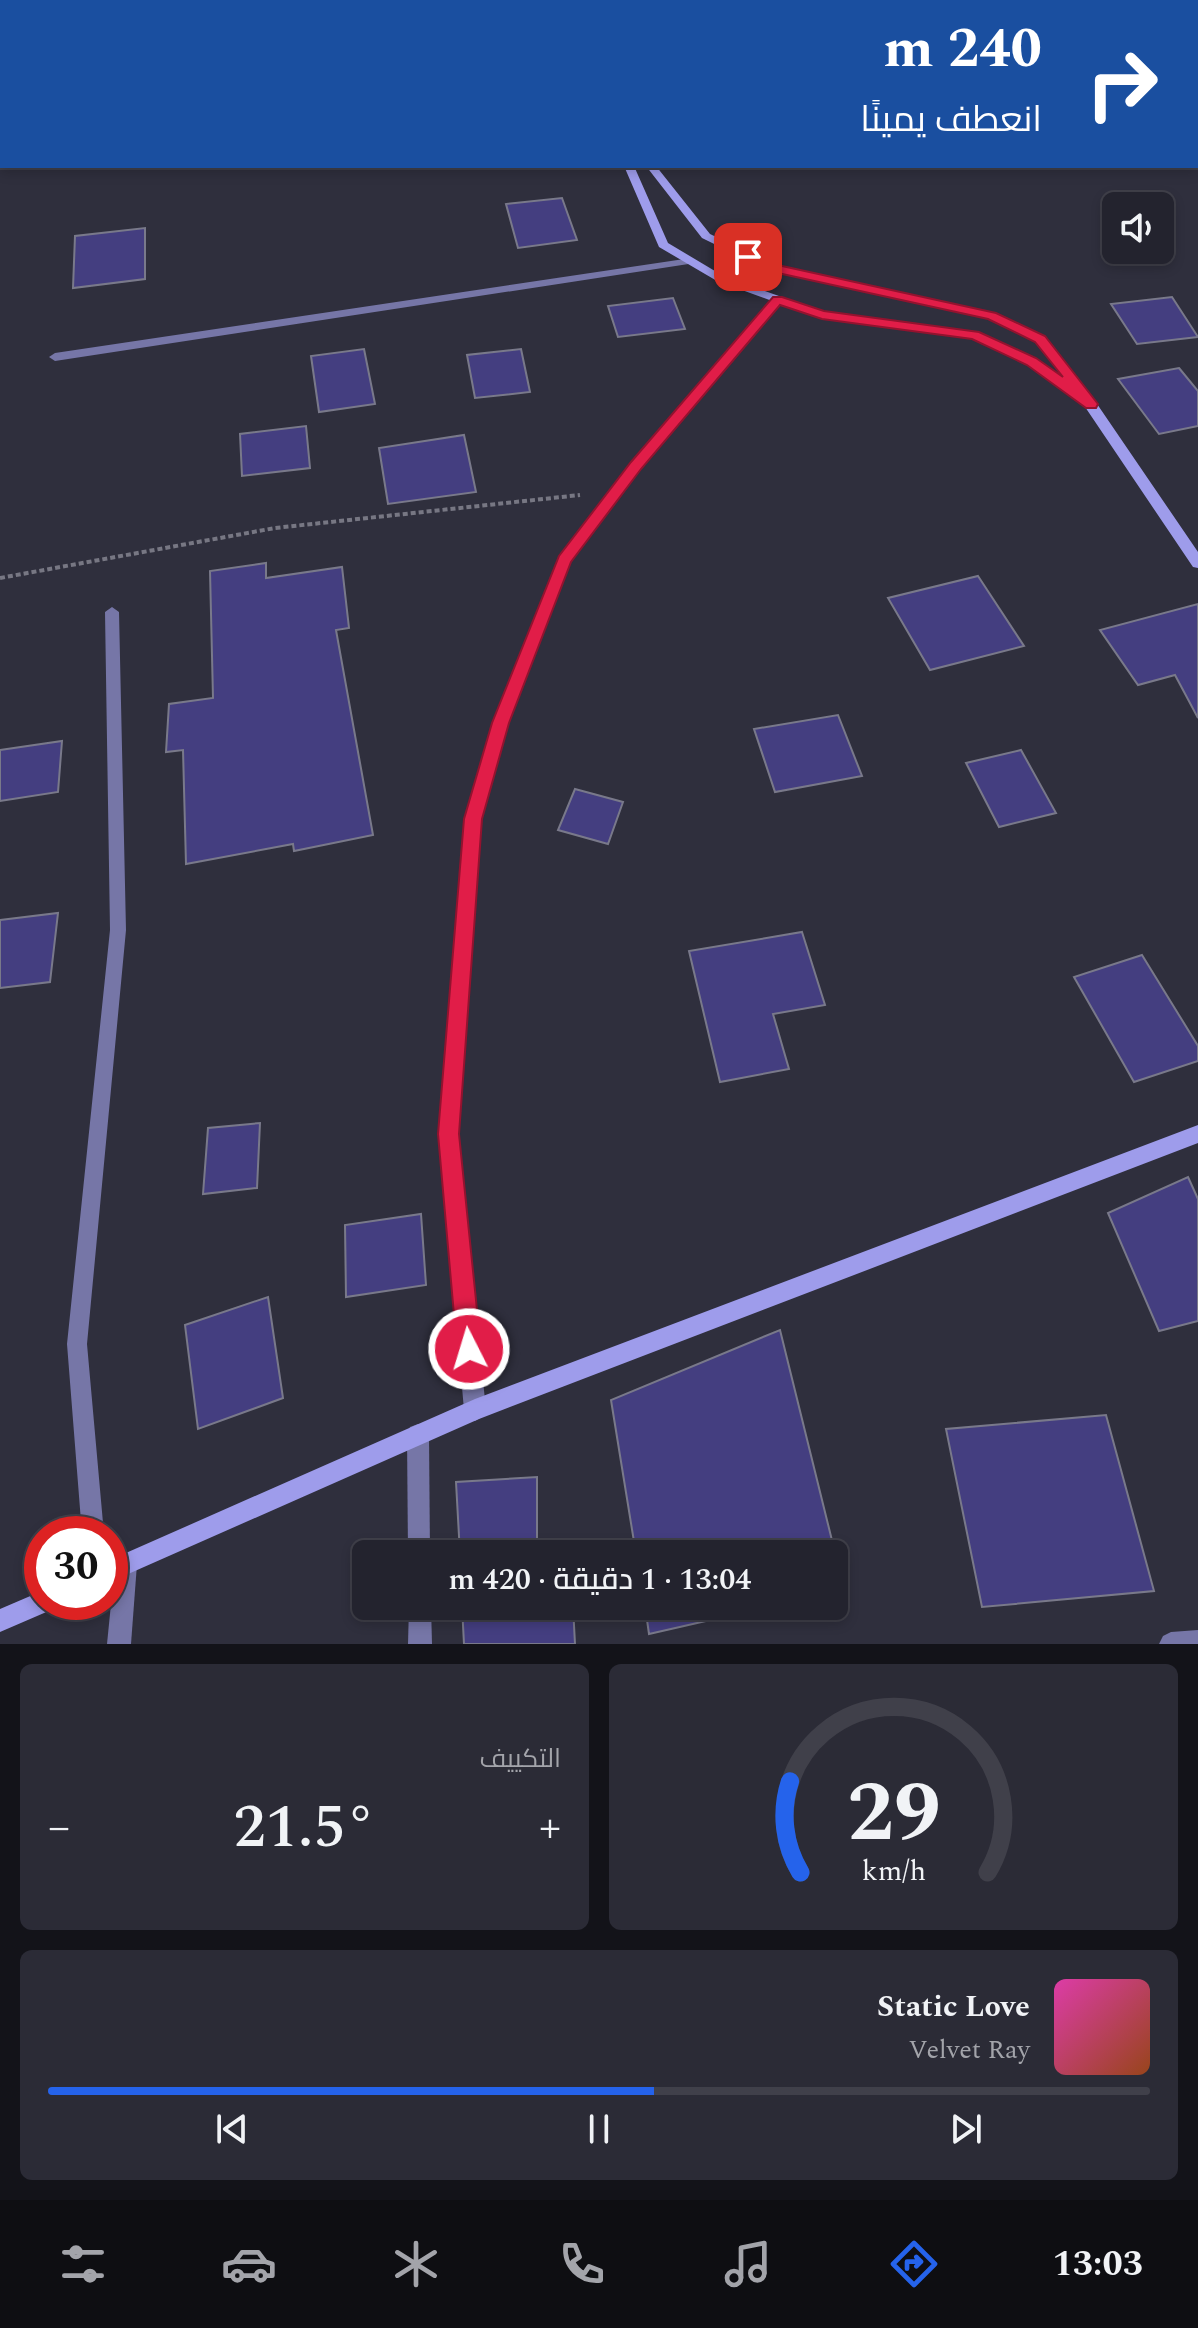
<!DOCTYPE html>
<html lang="ar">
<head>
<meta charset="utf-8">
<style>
  :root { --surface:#23232e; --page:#2b2b36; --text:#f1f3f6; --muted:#a3a4aa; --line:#40404a; --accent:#2563eb }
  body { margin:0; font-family:Spectral,Cairo,serif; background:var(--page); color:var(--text); direction:rtl; height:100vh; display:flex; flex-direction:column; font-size:30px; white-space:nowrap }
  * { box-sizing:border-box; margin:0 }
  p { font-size:26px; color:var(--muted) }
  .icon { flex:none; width:44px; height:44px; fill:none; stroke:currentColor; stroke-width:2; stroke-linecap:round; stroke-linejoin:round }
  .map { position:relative; height:1644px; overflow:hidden; direction:ltr }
  .side { display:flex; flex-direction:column; gap:20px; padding:20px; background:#131319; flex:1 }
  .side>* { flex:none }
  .top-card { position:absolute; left:0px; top:0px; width:1198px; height:168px; box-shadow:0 4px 12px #0003,0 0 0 2px var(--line); direction:rtl; background:#1a4fa0; color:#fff; overflow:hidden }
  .tools { position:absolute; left:1102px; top:192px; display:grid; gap:16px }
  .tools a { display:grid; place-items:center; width:72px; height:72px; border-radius:12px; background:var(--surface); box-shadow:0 4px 12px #0003,0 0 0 2px var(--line); font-size:40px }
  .speed { position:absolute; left:24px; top:1516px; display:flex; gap:16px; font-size:40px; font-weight:700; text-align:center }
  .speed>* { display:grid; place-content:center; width:104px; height:104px; border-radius:50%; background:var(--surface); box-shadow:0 4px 12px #0003,0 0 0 2px var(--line); line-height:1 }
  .speed .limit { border:12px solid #d22; background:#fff; color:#111 }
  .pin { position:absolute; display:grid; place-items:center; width:68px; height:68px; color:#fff; margin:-34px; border-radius:16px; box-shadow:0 4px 12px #0006 }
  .me { position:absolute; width:88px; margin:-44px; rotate:355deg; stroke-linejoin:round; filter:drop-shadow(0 0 6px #0008) }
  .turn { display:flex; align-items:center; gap:28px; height:168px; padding:0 24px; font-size:36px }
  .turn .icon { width:104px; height:104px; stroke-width:2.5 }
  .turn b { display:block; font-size:56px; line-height:68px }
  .big { font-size:60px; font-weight:600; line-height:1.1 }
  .side .widget { flex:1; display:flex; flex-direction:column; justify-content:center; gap:12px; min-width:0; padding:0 28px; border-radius:12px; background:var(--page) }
  .side .dial { align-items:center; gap:0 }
  .dial svg { height:208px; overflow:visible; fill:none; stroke:var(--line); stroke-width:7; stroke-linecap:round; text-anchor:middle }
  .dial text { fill:var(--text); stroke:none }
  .song { display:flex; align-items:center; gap:24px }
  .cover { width:96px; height:96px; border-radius:12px; background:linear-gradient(135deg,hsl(320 70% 55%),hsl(20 70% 35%)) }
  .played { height:8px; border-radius:4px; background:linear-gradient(90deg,var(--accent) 55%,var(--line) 55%) }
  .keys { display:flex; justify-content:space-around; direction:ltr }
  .heat { display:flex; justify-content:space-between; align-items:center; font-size:44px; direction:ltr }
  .side .tiles { flex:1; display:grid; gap:20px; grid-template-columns:1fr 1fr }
  .widget:last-child { grid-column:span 2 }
  .trip { position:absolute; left:352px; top:1540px; width:496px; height:80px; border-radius:12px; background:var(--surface); box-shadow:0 4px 12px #0003,0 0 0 2px var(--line); font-weight:600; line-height:80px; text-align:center; direction:rtl }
  .tab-bar { display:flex; height:128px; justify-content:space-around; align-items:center; background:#0e0e12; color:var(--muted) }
  .tab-bar .icon { width:56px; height:56px }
  .tab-bar .on { color:var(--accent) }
  .tab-bar b { font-size:36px; color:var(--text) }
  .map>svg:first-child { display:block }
</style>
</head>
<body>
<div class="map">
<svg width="1198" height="1644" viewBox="0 0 1198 1644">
  <rect width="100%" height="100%" fill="#2f2f3d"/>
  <g fill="#443e80" stroke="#79798a" stroke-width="2">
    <path d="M562 198 577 240 518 248 506 204Z"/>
    <path d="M145 228V279L73 288 75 236Z"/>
    <path d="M1172 297 1198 337 1137 344 1111 304Z"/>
    <path d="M673 298 685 329 618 337 608 306Z"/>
    <path d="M364 349 375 404 319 412 311 356Z"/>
    <path d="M521 349 530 392 475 398 467 355Z"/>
    <path d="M1179 368 1198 391V426L1159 434 1118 379Z"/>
    <path d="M306 426 310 468 242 476 240 434Z"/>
    <path d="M464 435 476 492 388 504 379 448Z"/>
    <path d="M266 563V578L342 567 349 628 336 630 373 835 294 851 293 844 186 864 183 750 166 752 169 704 213 698 210 571Z"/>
    <path d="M978 576 1024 646 930 670 888 598Z"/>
    <path d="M1198 604V718L1175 675 1138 685 1100 630Z"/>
    <path d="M838 715 862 776 775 792 754 729Z"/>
    <path d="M62 741 58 792 0 801V750Z"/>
    <path d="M1021 750 1056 813 999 827 966 763Z"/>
    <path d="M575 789 623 802 608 844 558 830Z"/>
    <path d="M58 913 50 982 0 988V920Z"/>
    <path d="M802 932 825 1005 773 1014 789 1069 720 1082 689 951Z"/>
    <path d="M1142 955 1198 1046V1061L1134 1082 1074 977Z"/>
    <path d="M260 1123 257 1188 203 1194 208 1128Z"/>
    <path d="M1188 1177 1198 1199V1321L1159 1331 1108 1213Z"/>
    <path d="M421 1214 426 1285 346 1297 345 1225Z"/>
    <path d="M268 1297 283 1398 198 1429 185 1325Z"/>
    <path d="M780 1330 844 1589 834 1592V1554H636L611 1400Z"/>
    <path d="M1106 1415 1154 1591 982 1607 946 1429Z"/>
    <path d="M537 1477V1547L570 1545 571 1554H460L456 1482Z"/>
    <path d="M462 1606H573L575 1644H464Z"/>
    <path d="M645 1606H772L649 1634Z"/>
  </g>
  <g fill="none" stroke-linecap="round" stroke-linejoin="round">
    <path stroke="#777783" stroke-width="4" stroke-dasharray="5 3" stroke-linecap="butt" d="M0 578 275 528 580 495"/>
    <g fill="#7676a7" fill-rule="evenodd">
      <path d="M691 258 697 261 695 263 55 361 49 357 55 353Z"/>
      <path d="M778 296 784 300 782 303 641 468 570 562 508 723 481 819 458 1134 486 1410 482 1417 475 1421 468 1417 464 1410 440 1134 465 819 492 723 559 556 631 462 774 297Z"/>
      <path d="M112 607 119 612 126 930 87 1344 104 1534H82L67 1344 110 930 105 612Z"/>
      <path d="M418 1424 426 1427 429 1435 430 1554H408L407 1435 410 1427Z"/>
      <path d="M126 1553 134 1556 137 1564 131 1644H107L115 1564 118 1556Z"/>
      <path d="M409 1606H431L432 1644H408Z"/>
      <path d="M1198 1630V1644H1159L1163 1636 1171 1632Z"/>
    </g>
    <g fill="#9e9ceb" fill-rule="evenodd">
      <path d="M559 0H567L568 2H560Z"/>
      <path d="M624 166H634L668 243 725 277 824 312 978 332 1036 358 1065 380 1036 342 988 319 765 269 702 238 646 166H656L710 234 773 264 996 313 1044 336 1095 401 1198 552V568L1193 567 1077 395H1070L1028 364 972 338 822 319 717 281 659 247Z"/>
      <path d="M1198 1125V1143L479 1419 110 1582V1560L475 1399Z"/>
      <path d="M42 1591V1602H54L51 1610 0 1632V1609Z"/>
    </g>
  </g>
  <path fill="#e11d48" stroke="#92132f" stroke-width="2" d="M748 253 773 264 996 313 1045 336 1098 404 1096 408H1086L1027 365 972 339 822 319 780 305 641 469 571 562 509 723 482 819 459 1134 481 1349 477 1357 469 1360 461 1357 457 1349 438 1134 464 819 492 723 559 556 631 462 773 297H782L824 311 979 332 1036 358 1063 377 1035 342 988 319 764 270 744 259 742 257Z"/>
</svg>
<div class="tools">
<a><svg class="icon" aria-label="sound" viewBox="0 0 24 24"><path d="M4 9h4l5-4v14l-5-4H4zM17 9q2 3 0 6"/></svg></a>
</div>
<div class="speed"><div class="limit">30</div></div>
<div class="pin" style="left:748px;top:257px;background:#d93025"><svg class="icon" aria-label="arrive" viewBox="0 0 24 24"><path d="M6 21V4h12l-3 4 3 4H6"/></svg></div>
<svg class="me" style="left:469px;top:1349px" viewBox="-20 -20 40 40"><circle r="17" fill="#e11d48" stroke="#fff" stroke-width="3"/><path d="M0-11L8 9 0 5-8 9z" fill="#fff"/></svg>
<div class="trip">13:04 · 1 دقيقة · 420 m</div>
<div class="top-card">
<div class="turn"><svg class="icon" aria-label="right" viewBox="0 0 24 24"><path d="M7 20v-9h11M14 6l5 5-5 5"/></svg><div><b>240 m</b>انعطف يمينًا</div></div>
</div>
</div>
<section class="side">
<div class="tiles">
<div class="widget dial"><svg viewBox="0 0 100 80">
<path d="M14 69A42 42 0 1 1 86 69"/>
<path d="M14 69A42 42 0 0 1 10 34" stroke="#2563eb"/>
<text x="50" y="56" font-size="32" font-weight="700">29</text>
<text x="50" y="72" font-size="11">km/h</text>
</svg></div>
<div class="widget"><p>التكييف</p>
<div class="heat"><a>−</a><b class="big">21.5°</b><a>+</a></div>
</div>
<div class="widget">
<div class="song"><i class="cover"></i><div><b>Static Love</b><p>Velvet Ray</p></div></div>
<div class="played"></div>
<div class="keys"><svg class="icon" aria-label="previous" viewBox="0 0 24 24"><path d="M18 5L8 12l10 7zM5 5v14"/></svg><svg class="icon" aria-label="pause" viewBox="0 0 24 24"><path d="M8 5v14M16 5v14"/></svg><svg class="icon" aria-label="next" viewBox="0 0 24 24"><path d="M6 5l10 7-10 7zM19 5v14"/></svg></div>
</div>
</div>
</section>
<nav class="tab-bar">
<b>13:03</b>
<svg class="icon on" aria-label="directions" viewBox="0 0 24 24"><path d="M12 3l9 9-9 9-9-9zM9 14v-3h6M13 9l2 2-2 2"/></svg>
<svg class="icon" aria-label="music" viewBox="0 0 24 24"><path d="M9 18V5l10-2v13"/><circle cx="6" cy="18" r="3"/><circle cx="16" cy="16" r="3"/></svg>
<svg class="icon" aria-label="phone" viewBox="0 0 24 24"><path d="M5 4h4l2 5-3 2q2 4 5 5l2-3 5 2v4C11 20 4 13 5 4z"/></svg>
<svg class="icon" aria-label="climate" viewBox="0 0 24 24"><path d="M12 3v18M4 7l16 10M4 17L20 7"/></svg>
<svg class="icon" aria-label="car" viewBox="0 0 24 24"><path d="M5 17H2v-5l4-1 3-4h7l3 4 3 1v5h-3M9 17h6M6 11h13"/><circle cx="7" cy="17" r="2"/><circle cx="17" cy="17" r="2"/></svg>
<svg class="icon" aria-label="filters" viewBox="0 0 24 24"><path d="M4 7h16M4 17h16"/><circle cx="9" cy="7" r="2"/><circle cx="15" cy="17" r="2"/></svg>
</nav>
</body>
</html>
